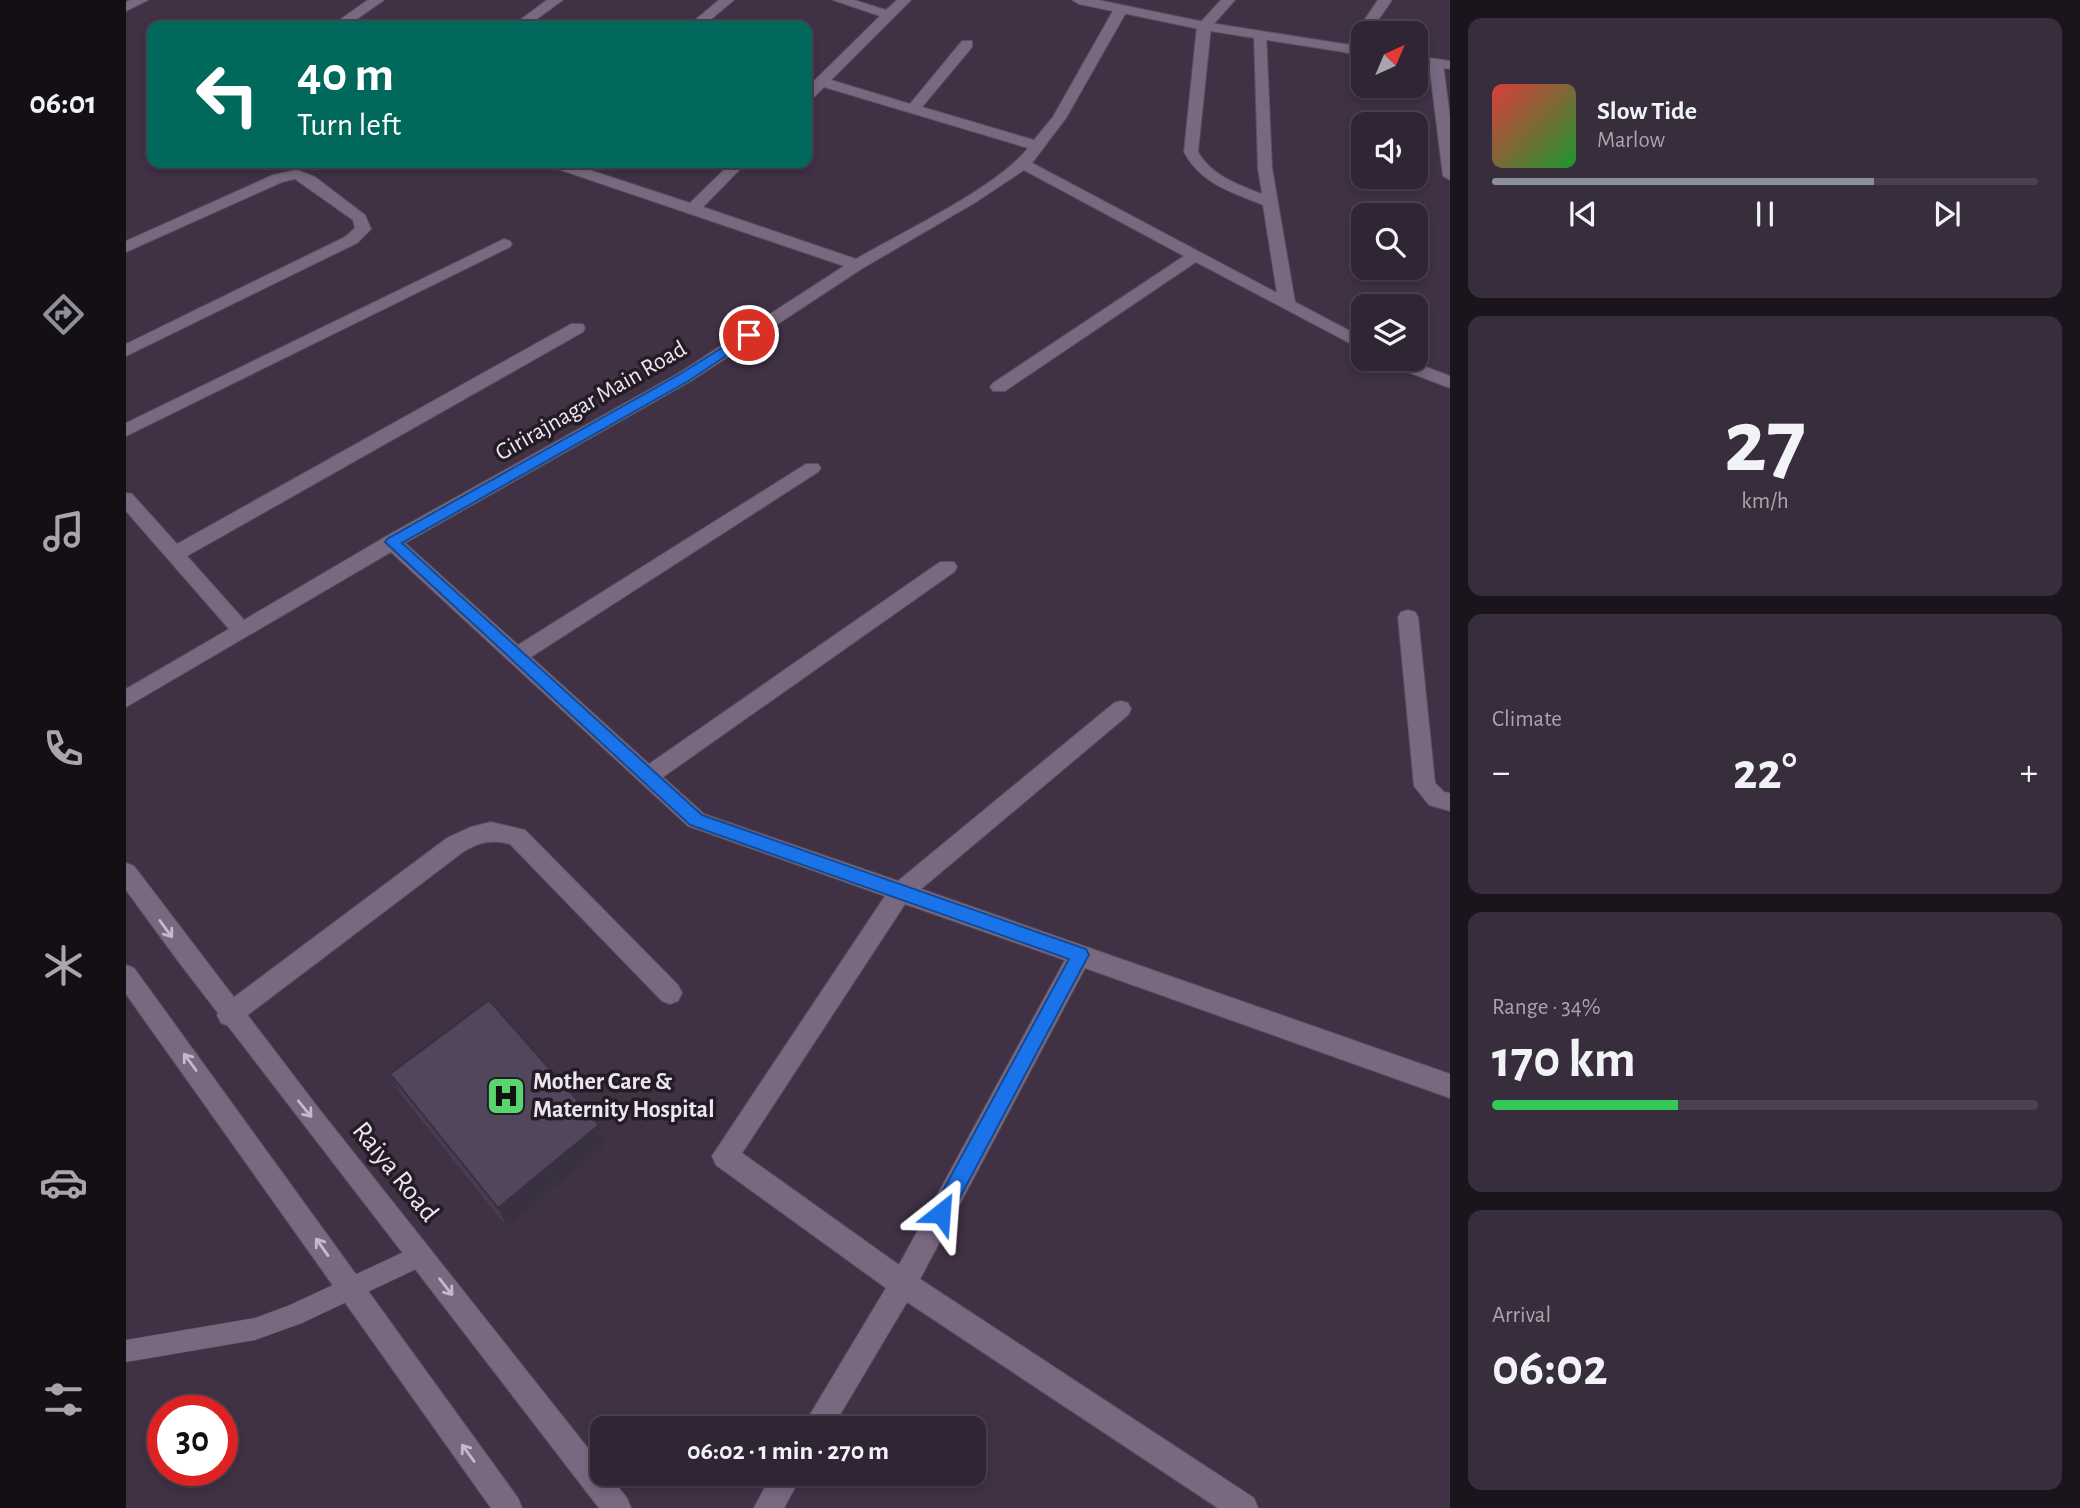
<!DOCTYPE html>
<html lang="en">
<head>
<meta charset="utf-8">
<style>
  :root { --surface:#302534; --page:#382d3c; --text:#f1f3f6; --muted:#a8a5ac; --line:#4b424f; --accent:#8c9099 }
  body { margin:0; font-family:"Alegreya Sans",sans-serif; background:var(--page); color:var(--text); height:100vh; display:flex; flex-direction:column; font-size:26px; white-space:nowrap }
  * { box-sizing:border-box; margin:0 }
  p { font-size:23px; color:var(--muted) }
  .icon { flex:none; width:38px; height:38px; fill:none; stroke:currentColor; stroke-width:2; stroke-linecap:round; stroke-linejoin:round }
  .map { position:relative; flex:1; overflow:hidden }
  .sheet { display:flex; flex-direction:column; gap:18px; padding:18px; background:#1a141d; width:630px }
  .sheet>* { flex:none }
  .top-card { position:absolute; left:21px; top:21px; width:665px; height:147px; border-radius:14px; box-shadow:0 4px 10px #0003,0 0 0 2px var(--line); background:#00695c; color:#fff; overflow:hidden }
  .needle { width:46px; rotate:44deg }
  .fabs { position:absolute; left:1225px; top:21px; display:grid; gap:14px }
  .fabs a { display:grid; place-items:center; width:77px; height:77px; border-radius:14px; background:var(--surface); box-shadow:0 4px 10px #0003,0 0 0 2px var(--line); font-size:35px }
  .speed { position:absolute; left:21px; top:1395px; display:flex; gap:14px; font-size:35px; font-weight:700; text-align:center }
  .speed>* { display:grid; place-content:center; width:91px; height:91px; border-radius:50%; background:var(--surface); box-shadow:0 4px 10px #0003,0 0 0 2px var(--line); line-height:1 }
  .speed .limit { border:10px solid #d22; background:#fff; color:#111 }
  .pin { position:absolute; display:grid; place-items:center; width:60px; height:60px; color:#fff; margin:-30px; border:4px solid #fff; border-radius:50%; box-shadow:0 2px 7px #0007 }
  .me { position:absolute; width:77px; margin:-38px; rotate:28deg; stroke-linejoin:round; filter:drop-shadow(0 0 5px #0008) }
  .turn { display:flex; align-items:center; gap:24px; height:147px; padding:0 35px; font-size:32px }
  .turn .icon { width:91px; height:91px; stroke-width:2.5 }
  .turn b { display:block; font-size:49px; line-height:60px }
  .big { font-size:52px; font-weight:600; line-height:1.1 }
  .sheet .widget { flex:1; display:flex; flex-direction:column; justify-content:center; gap:10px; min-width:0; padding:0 24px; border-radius:14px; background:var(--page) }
  .sheet .dial { align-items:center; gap:0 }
  .dial b { font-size:91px; line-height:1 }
  .song { display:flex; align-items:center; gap:21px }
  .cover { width:84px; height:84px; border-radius:10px; background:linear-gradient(135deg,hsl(0 70% 55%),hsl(130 70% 35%)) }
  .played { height:7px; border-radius:4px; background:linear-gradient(90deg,var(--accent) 70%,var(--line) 70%) }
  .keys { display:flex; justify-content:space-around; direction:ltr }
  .heat { display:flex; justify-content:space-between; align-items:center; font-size:38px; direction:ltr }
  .charge { height:10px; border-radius:5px; background:linear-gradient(90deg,#34c759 34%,var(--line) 0) }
  .trip { position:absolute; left:464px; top:1416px; width:396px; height:70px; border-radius:14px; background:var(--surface); box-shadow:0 4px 10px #0003,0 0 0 2px var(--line); font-weight:600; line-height:70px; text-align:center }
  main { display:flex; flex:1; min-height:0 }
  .tab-bar { display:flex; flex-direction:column; width:126px; justify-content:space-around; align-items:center; background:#130f15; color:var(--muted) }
  .tab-bar .icon { width:49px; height:49px }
  .tab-bar .active { color:var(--accent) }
  .tab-bar b { font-size:32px; color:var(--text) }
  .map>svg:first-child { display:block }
</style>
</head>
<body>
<main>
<nav class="tab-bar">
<b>06:01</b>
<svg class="icon active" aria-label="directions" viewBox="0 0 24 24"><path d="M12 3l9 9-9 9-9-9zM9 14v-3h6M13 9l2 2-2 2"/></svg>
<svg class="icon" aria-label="music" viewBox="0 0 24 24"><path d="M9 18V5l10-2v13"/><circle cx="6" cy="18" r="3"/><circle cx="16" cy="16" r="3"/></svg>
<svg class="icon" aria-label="phone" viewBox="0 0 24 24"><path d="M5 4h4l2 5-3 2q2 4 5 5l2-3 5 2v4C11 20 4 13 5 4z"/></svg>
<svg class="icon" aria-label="climate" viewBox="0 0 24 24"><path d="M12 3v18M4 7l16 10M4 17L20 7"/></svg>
<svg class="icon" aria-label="car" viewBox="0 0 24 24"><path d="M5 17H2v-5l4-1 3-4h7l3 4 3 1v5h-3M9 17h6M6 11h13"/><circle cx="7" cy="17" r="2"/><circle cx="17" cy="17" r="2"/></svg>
<svg class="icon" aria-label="filters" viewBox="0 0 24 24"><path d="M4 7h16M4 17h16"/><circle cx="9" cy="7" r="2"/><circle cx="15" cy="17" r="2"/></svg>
</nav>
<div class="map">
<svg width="1324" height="1508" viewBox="0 0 1324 1508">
  <rect width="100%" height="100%" fill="#403145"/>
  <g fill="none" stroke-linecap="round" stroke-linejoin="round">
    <g stroke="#5a4e5f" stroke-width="1">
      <path id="lane" d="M295 1244 303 1247 306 1255 303 1263 176 1323 129 1340 0 1362V1340L129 1318 164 1305Z"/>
    </g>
    <g stroke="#5a4e5f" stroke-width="2">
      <g id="street">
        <path d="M4 0H22L0 11V2Z"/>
        <path d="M242 0H258L221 26H205Z"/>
        <path d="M421 0H437L401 26H386Z"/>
        <path d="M593 0H608L577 26H562Z"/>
        <path d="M707 0H728L760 10 771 0H785L705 80 784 104 836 41H846V47L796 107 908 140 927 117 988 9 990 6H1000L1002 9 940 118 906 163 1151 293 1137 205C1106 192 1075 184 1058 152L1071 26 1095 0H1109L1085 27 1072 152C1086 176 1111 184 1136 194L1132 168 1128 35 1130 32H1140L1146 168 1169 302 1237 338V350L1070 262 879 391H867L864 387 867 383 1058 256 898 170 850 202 737 268 565 381 279 543 392 645 680 464H692L695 468 692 472 405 657 523 764 814 562H828L831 567 828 572 537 777 578 814 772 881 988 703 995 701 1002 703 1005 709 1002 715 795 889 1324 1074V1098L959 968 794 1279 1128 1498 1132 1508H1092L781 1302 706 1428H676L760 1288 590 1165 586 1156 759 896 562 826 265 552 0 707V689L103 629 0 511V493L6 494 51 544 445 324H457L459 328 457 332 61 556 118 620 259 537 553 373 718 266 423 166 421 163H442L564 203 605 163H620L577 207 730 259C776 232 871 188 902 148L698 87 686 99 681 100V88L754 16ZM779 904 939 960 773 1265 616 1153Z"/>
        <path d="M1252 0H1266L1243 33H1237V42L1230 53H1220L1218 50Z"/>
        <path d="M1310 59 1317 63 1324 118V180L1317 176 1303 63Z"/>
        <path d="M171 170 189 177 239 215 245 229 231 243 0 356V344L219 237 229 228 227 220 169 179 156 182 0 252V241L147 175Z"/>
        <path d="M378 239 384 241 386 244 384 247 0 436V423Z"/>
        <path d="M1256 359H1279L1324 376V388L1258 363Z"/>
        <path d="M1282 610 1289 612 1292 617 1309 783 1318 792 1324 793V811L1303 805 1288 786 1272 617 1275 612Z"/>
        <path d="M365 822 399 830 552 985 556 993 552 1001 544 1004 536 1001 384 844C365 839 354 842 337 852L111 1023 103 1026 95 1023 91 1015 95 1007 321 838 345 827Z"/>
        <path d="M646 1474H676L658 1508H628Z"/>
      </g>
    </g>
    <g stroke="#5a4e5f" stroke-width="2">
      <g id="secondary">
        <path d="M946 0H972L1078 22 1237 47V55L1078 30 953 4Z"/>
        <path d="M1290 56 1324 61V69L1290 64Z"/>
        <path d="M0 863 8 866 190 1105 476 1466V1474H482L501 1498 505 1508H473L52 961 0 890Z"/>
        <path d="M0 965 8 968 392 1498 396 1508H365L0 994Z"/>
      </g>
    </g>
    <use href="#lane" fill="#796980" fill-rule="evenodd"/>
    <use href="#street" fill="#796980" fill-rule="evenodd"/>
    <use href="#secondary" fill="#796980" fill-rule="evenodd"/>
  </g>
  <path fill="#473c50" d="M264 1074 473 1125 479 1146 381 1227 276 1096Z"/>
  <path fill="#393141" d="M473 1125 479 1146 381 1227 372 1208Z"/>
  <path fill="#52465d" stroke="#393141" stroke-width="2" d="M363 1000 473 1125 372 1208 264 1074Z"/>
  <defs><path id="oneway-shaft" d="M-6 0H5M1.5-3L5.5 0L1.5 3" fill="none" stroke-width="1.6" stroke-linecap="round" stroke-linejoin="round" transform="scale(1.75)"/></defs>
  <g stroke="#c5baca">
    <use href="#oneway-shaft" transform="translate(40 929) rotate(54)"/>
    <use href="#oneway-shaft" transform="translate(64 1062) rotate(-126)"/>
    <use href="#oneway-shaft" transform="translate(179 1109) rotate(51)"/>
    <use href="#oneway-shaft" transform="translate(196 1247) rotate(-125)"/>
    <use href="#oneway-shaft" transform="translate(320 1287) rotate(52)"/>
    <use href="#oneway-shaft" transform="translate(342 1453) rotate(-126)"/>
  </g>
  <path fill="#1a73e8" stroke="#114b97" stroke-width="2" d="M623 331 630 335 628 337 564 380 276 543 576 815 960 949 963 955 960 960 822 1220 815 1223 808 1220 805 1213 808 1207 943 959 564 825 259 542 261 539 554 374Z"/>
  <defs>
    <g id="hospital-square" transform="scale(2.0125)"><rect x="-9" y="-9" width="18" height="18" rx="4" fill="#5ad56e" stroke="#231c25"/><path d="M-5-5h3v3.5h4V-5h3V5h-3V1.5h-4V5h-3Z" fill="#111"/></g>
  </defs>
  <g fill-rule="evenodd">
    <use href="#hospital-square" x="380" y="1096"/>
  </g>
  <g text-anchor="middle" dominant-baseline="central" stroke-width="7" stroke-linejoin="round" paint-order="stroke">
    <g font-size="24" fill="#eee5f2" stroke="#231c25">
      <text transform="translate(465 401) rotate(-30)">Girirajnagar Main Road</text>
    </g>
    <g font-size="24" font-weight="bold" fill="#eee5f2" stroke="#231c25" text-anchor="start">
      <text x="407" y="1082">Mother Care &amp;<tspan x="407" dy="28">Maternity Hospital</tspan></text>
    </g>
    <g font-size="28" fill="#eee5f2" stroke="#231c25">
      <text transform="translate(269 1172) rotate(51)">Raiya Road</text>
    </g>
  </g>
</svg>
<div class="fabs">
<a><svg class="needle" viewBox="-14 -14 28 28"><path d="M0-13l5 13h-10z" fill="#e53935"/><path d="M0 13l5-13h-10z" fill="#a8a5ac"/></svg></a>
<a><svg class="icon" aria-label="sound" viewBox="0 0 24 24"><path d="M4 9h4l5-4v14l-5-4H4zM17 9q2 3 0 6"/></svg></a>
<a><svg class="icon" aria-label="search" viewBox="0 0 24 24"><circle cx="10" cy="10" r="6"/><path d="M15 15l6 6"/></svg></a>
<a><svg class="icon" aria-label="layers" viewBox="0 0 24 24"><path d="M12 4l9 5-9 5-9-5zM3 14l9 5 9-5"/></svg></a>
</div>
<div class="speed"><div class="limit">30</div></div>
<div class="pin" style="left:623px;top:335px;background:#d93025"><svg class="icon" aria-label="arrive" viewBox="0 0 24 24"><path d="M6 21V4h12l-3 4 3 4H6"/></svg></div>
<svg class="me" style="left:815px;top:1213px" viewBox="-20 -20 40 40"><path d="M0-17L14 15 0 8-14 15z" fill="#1a73e8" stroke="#fff" stroke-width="4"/></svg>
<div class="trip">06:02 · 1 min · 270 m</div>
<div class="top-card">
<div class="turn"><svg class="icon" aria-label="left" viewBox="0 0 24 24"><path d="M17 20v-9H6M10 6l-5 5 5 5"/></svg><div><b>40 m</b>Turn left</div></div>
</div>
</div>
<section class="sheet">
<div class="widget">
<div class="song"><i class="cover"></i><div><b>Slow Tide</b><p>Marlow</p></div></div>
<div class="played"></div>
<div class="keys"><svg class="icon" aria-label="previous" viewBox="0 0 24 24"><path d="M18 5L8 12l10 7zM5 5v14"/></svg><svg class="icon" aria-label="pause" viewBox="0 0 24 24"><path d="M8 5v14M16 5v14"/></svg><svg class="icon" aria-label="next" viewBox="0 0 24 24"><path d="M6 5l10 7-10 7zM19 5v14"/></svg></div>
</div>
<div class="widget dial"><b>27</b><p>km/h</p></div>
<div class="widget"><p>Climate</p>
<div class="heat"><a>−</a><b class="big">22°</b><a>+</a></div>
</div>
<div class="widget"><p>Range · 34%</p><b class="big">170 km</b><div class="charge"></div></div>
<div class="widget"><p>Arrival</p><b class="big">06:02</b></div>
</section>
</main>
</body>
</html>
